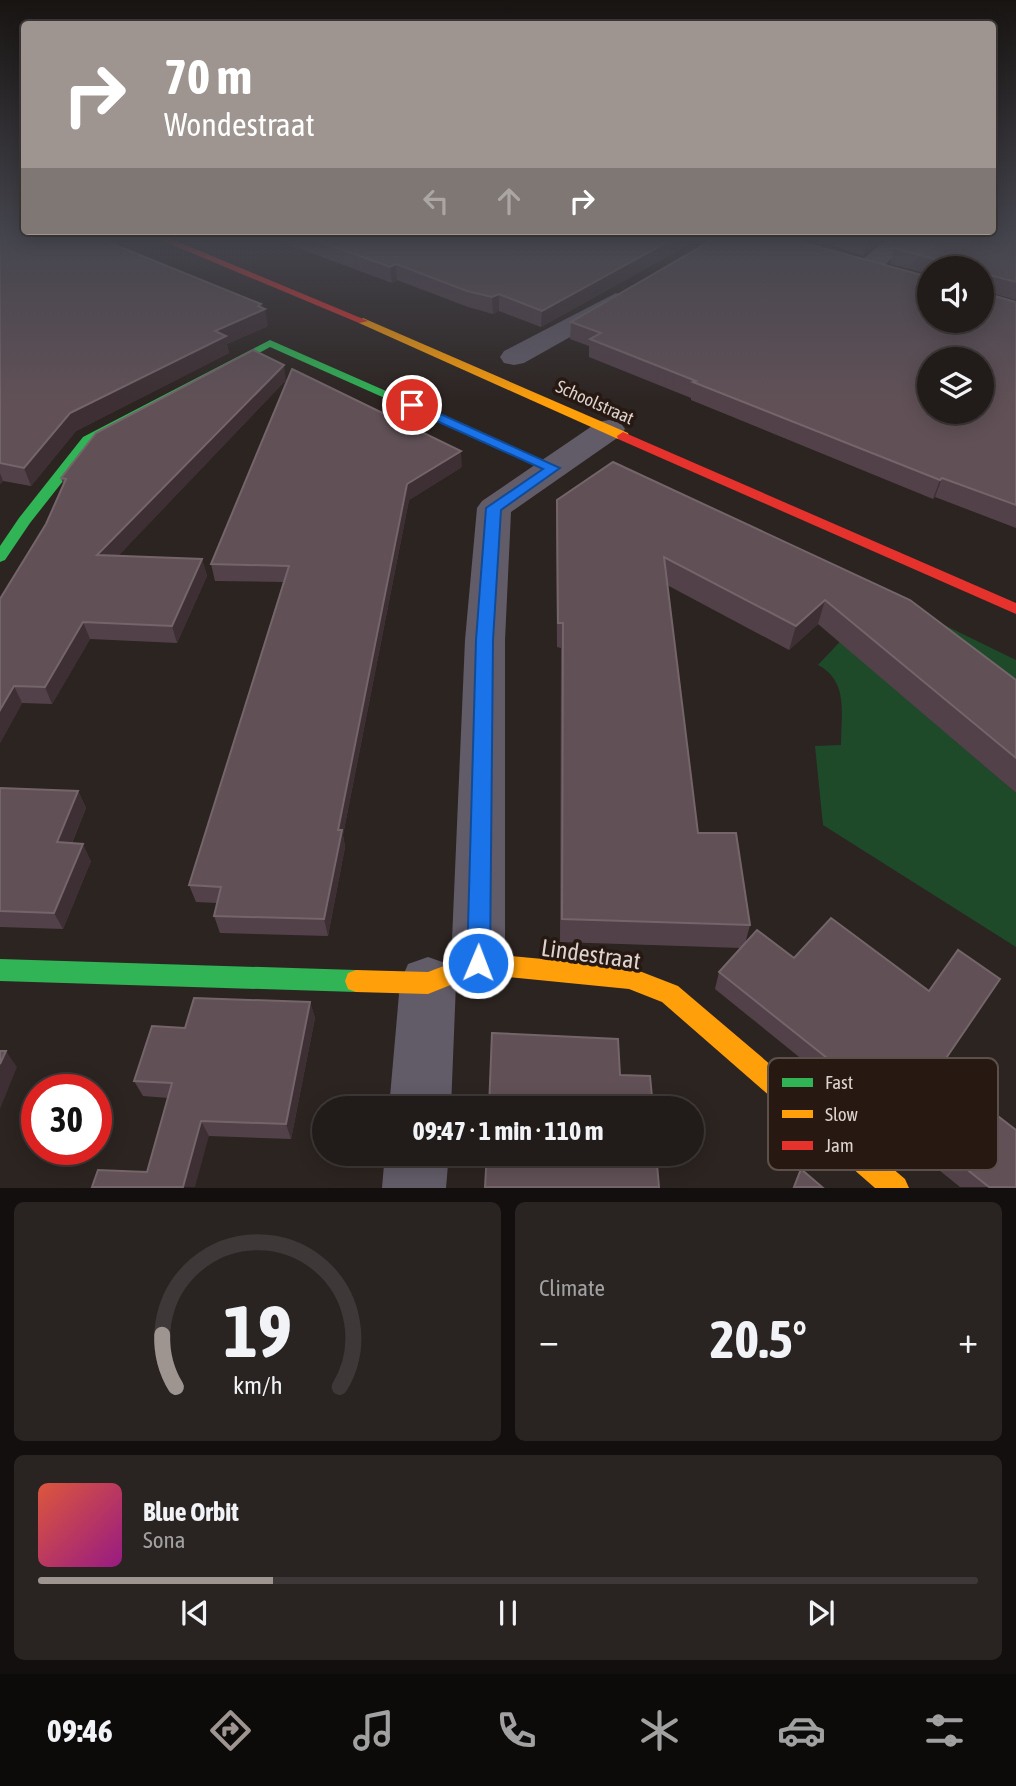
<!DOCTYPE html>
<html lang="en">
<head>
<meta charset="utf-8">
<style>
  :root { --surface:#211b19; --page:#292422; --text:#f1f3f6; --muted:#a2a1a2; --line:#3e3938; --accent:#9e9591 }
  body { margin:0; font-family:"Asap Condensed",sans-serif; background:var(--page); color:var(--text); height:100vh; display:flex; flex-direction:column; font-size:26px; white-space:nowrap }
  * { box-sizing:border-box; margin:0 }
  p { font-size:23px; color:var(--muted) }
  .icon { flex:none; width:38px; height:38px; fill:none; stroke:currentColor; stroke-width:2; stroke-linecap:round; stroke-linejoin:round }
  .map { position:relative; height:1188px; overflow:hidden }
  .drawer { display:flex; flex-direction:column; gap:14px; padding:14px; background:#120f0e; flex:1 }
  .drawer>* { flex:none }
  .banner { position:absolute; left:21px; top:21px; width:975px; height:214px; border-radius:7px; box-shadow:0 4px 18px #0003,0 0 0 2px var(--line); background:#9e9591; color:#fff; overflow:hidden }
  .buttons { position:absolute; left:917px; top:256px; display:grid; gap:14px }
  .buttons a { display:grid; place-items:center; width:77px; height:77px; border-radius:50%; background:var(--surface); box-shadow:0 4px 18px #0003,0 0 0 2px var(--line); font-size:35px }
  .speed { position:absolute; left:21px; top:1074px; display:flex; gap:14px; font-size:35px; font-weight:700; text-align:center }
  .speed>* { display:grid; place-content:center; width:91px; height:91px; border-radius:50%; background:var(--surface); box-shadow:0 4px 18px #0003,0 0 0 2px var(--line); line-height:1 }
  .speed .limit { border:10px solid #d22; background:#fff; color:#111 }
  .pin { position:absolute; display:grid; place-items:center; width:60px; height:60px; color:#fff; margin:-30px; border:4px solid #fff; border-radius:50%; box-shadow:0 2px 7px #0007 }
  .me { position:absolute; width:77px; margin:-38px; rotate:1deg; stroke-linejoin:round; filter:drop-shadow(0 0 5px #0008) }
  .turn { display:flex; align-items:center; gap:24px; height:147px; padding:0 28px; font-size:32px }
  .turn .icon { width:91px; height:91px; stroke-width:2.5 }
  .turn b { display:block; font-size:49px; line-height:60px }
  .lanes { display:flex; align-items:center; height:66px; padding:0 28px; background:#0003; justify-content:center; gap:35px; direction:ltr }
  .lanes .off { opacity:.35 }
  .big { font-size:52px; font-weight:700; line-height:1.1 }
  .drawer .tile { flex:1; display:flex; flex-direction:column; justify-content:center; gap:10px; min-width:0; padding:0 24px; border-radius:10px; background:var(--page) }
  .drawer .dial { align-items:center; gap:0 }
  .dial svg { height:182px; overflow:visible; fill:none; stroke:var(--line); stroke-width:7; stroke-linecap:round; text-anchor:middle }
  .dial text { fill:var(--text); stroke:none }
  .song { display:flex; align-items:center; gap:21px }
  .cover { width:84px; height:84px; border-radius:10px; background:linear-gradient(135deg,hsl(10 70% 55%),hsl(310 70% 35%)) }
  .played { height:7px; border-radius:4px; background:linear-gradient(90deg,var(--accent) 25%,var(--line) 25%) }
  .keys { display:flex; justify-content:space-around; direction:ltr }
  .heat { display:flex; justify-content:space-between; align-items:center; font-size:38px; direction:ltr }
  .drawer .tiles { flex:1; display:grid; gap:14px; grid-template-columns:1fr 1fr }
  .tile:last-child { grid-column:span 2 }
  .trip { position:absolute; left:312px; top:1096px; width:392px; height:70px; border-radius:35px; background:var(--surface); box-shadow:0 4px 18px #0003,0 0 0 2px var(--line); font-weight:700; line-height:70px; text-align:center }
  .tab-bar { display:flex; height:112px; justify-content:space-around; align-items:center; background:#0d0b0a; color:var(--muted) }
  .tab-bar .icon { width:49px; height:49px }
  .tab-bar .active { color:var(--accent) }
  .tab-bar b { font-size:32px; color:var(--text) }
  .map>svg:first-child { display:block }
</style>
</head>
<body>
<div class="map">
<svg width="1016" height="1188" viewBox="0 0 1016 1188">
  <rect width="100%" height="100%" fill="#2c2421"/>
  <g fill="#1e4a2a">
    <path d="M883 596 860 659 1016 793V947L823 825 815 746 841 745C841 714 849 681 818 665Z"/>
    <path d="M938 622 1016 660V691Z"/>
  </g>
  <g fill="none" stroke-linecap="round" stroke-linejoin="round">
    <g fill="#625c68" fill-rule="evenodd">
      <path d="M891 236H916L876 273H858L855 268 858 263Z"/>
      <path d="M616 293 625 296 629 301 625 306 524 363 514 365 504 363 500 357 504 351Z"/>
      <path d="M609 420 620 422 625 429 620 436 511 512 505 640V963L497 981 478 989 459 981 451 963 465 640 477 508 482 501 598 422Z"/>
      <path d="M428 957 448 964 456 983 451 1108H389L400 983 408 964Z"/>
      <path d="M385 1153H449L446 1188H382Z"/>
    </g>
    <g fill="#30b455" fill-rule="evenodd">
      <path d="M270 340 561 468 554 472 549 471 270 347 93 443 30 523 5 560 0 562V546L19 518 83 437Z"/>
      <path d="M0 959 356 970 364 973 367 981 364 989 356 992 0 981Z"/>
    </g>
    <g fill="#ff9f0a" fill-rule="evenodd">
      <path d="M363 318 628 433 629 436 628 439H618L359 323 358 321Z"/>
      <path d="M478 953 629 967 678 986 905 1179 909 1188H875L662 1002 629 989 478 974 428 994 356 992 348 989 345 981 348 973 356 970 428 972Z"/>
    </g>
    <g fill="#e5322d" fill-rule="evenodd">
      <path d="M151 236H164L368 321 359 323Z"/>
      <path d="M623 432 1016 603V614L618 439 617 436Z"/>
    </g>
  </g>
  <g fill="#524149">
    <path d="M0 236 261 304 268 326 227 344 229 353 76 431 31 486 3 481 0 484Z"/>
    <path d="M266 236H704L541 327 499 311 493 314 468 307 397 280 392 283Z"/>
    <path d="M805 236H887L863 256Z"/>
    <path d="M1016 236V300L985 291V293L1016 302V528L935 497 933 499 691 400V398L589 357V346L570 339 571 322 929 320 982 268H929V274L890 264 894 248Z"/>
    <path d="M286 380 118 556 202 559 207 576 177 643 90 639 52 704 22 703 0 743V599L46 524 63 484 61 478Z"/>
    <path d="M613 462 1016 680V793L818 624 789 650 667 585 698 833 750 925 745 944 794 958 929 991 989 995 939 1070 1016 1187H960L715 989 719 972 741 948 560 942 561 648 557 647 556 523 557 500Z"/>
    <path d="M462 467 409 500 343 835 345 847 328 936 220 933 214 916 217 903 196 902 189 885 283 582 215 581 211 564Z"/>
    <path d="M0 788 78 791 86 808 72 843 91 861 63 929 0 927Z"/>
    <path d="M310 1002 315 1018 291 1139 209 1136 147 1172 168 1098 143 1096 134 1081Z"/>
  </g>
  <g fill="#3d2f33">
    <path d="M678 236H704L541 327 542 311Z"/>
    <path d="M872 236H887L863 256 867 241Z"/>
    <path d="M396 264 397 280 392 283 390 267Z"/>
    <path d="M499 294V311L493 314 492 297Z"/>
    <path d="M261 304 263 310 265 309 268 326 227 344 229 353 76 431 31 486 24 468 70 413Z"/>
    <path d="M284 365 286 380 103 572 97 555Z"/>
    <path d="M461 451 462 467 409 500 343 835 345 847 328 936 324 919 338 830 407 484Z"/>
    <path d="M0 473 3 481 0 484Z"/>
    <path d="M942 478 935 497 933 499 940 480Z"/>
    <path d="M202 559 207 576 177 643 172 626Z"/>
    <path d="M825 600 818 624 789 650 796 626Z"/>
    <path d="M83 622 90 639 52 704 45 687Z"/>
    <path d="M14 686 22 703 0 743V710Z"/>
    <path d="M78 791 86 808 65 859 57 842Z"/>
    <path d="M83 844 91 861 63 929 54 913Z"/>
    <path d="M310 1002 315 1018 291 1139 286 1124Z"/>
    <path d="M6 1051 17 1067 0 1109V1064Z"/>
    <path d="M201 1121 209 1136 195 1187H183Z"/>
  </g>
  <g fill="#615157" stroke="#74656a" stroke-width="2" fill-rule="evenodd">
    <path d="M0 236H93L261 304 258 306 265 309 215 331 226 336 70 413 24 468 0 463Z"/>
    <path d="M305 236H678L542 311 499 294 492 297 467 291 396 264 390 267Z"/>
    <path d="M719 236H791L801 242 929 277V320H982V268H935L934 259 894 248 907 236H1016V282L986 274 985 293 1016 302V505L942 478 940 480 693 382 696 381 590 339 601 333 571 322ZM929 359H982V411H929Z"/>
    <path d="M854 236H872L867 241Z"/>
    <path d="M253 350 284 365 97 555 202 559 172 626 83 622 45 687 14 686 0 710V599L46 524 66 479 61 478 96 433Z"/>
    <path d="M292 369 461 451 407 484 338 830H342L324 919 214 916 221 887 189 885 289 566 211 564Z"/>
    <path d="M613 462 910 600 1016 680V758L825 600 796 626 664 557 698 833H736L750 925 562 919 563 623H558L557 500Z"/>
    <path d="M0 788 78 791 57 842 83 844 54 913 0 911Z"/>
    <path d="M831 918 929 991 958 950 1000 979 938 1070 1016 1130V1187H989L719 972 757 930 794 958Z"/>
    <path d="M194 998 310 1002 286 1124 201 1121 183 1187H92L98 1170 147 1172 172 1083 134 1081 152 1026 185 1028Z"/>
    <path d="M492 1033 618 1039 620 1075 650 1076 653 1108H489Z"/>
    <path d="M0 1051H6L0 1064Z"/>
    <path d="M487 1153H656L659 1187H485Z"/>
    <path d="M801 1169 822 1187H794Z"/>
  </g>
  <linearGradient id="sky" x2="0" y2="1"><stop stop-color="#181412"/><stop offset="0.59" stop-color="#45454e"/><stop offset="1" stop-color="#45454e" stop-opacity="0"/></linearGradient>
  <rect width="1016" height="403" fill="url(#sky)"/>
  <path fill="#1a73e8" stroke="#114b97" stroke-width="2" d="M408 403H416L560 468 501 510 493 640 490 963 486 970 478 973 470 970 467 963 476 640 486 508 543 469 408 408Z"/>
  <g text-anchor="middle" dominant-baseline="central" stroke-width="7" stroke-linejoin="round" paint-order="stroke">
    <g font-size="18" fill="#dcd2ce" stroke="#271812">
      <text transform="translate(595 402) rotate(24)">Schoolstraat</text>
    </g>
    <g font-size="24" fill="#dcd2ce" stroke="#271812">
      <text transform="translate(591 954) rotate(8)">Lindestraat</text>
    </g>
  </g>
  <rect x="768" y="1058" width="230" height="112" rx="10" fill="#271812" stroke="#5d504a" stroke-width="2"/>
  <rect x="782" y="1078" width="31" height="9" fill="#30b455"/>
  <rect x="782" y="1110" width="31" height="8" fill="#ff9f0a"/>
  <rect x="782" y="1141" width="31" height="9" fill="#e5322d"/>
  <g font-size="19" fill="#dcd2ce">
    <text x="825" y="1089">Fast</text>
    <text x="825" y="1121">Slow</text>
    <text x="825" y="1152">Jam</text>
  </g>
</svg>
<div class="buttons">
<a><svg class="icon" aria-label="sound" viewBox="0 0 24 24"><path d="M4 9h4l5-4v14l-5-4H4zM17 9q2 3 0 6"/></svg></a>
<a><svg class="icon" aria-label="layers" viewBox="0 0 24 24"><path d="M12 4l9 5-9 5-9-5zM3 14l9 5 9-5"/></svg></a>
</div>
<div class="speed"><div class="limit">30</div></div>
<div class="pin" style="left:412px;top:405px;background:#d93025"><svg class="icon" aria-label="arrive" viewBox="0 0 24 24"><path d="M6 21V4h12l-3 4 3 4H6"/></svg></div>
<svg class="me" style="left:478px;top:963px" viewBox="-20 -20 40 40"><circle r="17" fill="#1a73e8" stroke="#fff" stroke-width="3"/><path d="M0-11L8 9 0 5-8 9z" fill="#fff"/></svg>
<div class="trip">09:47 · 1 min · 110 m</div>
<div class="banner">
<div class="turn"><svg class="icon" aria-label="right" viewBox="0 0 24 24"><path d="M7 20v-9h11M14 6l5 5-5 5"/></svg><div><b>70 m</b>Wondestraat</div></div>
<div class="lanes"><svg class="icon off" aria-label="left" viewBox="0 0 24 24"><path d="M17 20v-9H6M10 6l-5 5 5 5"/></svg><svg class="icon off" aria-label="ahead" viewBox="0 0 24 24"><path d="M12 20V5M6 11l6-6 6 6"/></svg><svg class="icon" aria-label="right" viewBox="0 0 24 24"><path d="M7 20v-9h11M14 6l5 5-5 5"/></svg></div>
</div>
</div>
<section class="drawer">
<div class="tiles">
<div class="tile dial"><svg viewBox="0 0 100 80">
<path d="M14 69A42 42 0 1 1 86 69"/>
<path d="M14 69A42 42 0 0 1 8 46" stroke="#9e9591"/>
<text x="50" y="56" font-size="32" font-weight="700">19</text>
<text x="50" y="72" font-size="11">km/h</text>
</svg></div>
<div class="tile"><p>Climate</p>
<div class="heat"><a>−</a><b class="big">20.5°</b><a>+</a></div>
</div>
<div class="tile">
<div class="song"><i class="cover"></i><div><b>Blue Orbit</b><p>Sona</p></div></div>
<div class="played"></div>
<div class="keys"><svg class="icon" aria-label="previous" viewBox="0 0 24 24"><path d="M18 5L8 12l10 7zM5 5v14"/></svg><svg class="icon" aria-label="pause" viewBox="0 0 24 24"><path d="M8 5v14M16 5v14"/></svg><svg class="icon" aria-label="next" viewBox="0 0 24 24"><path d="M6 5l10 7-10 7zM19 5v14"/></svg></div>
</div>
</div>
</section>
<nav class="tab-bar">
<b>09:46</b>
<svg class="icon active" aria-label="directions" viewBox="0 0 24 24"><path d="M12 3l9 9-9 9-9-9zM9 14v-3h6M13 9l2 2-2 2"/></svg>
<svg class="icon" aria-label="music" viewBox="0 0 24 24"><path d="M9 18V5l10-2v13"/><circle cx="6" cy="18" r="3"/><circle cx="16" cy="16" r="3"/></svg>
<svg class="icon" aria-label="phone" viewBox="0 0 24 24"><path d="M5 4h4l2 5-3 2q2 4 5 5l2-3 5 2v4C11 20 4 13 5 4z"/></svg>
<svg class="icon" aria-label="climate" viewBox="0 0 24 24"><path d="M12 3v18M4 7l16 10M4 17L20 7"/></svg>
<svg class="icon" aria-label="car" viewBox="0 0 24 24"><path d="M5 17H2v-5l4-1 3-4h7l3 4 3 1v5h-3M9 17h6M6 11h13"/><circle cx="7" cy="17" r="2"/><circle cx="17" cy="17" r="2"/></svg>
<svg class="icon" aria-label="filters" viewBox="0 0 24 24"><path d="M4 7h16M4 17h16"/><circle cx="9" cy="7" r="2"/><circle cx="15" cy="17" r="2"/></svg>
</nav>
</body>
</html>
